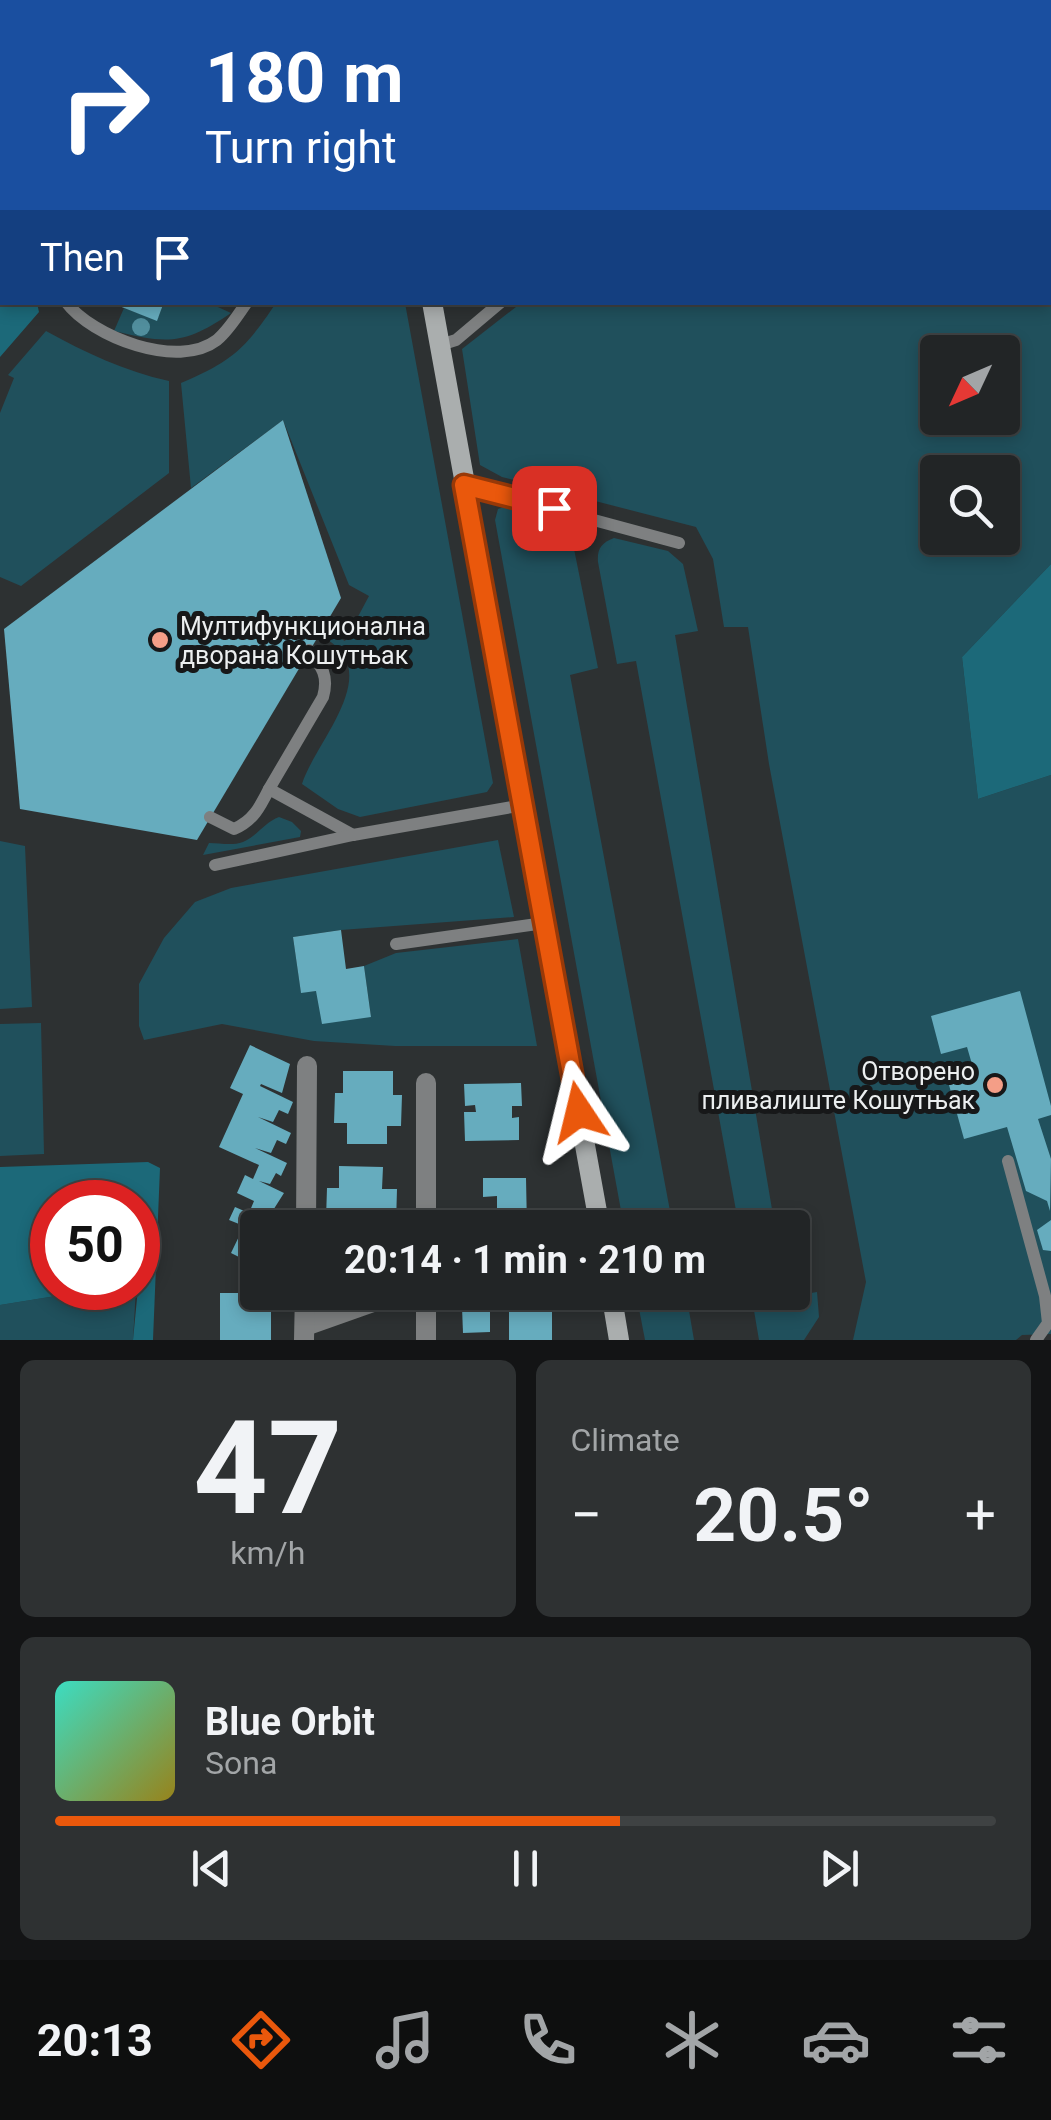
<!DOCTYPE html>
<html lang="en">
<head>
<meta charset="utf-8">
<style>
  :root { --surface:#222526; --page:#2e3132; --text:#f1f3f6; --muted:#a2a5a7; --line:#3f4243; --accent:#ea580c }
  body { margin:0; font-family:Roboto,sans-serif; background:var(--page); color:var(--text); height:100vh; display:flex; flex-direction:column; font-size:38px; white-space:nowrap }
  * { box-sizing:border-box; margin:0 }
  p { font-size:32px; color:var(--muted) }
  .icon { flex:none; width:55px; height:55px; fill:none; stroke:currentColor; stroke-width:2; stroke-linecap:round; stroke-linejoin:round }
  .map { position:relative; height:1340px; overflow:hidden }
  .panel { display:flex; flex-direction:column; gap:20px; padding:20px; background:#131415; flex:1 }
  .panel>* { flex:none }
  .banner { position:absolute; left:0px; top:0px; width:1052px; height:305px; box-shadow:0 5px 15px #0003,0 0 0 2px var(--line); background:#1a4fa0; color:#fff; overflow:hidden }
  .needle { width:65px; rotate:226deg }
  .tools { position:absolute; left:920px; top:335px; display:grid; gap:20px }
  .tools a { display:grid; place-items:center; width:100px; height:100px; border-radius:10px; background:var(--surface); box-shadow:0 5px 15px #0003,0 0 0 2px var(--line); font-size:50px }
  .speed { position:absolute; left:30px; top:1180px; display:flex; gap:20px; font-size:50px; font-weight:700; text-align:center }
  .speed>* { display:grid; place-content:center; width:130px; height:130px; border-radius:50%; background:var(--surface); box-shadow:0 5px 15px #0003,0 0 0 2px var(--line); line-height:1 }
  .speed .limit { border:15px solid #d22; background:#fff; color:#111 }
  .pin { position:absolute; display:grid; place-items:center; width:85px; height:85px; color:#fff; margin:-42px; border-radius:20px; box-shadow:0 5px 15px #0006 }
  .me { position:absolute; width:110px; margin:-55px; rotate:350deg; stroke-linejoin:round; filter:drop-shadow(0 0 8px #0008) }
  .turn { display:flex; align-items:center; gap:35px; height:210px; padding:0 40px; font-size:45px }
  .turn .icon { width:130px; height:130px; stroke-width:2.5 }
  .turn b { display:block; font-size:70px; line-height:85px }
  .then { display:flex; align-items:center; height:95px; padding:0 40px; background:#0003; gap:20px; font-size:38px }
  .big { font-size:75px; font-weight:700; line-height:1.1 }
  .panel .card { flex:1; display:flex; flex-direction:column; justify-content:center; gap:15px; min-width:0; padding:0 35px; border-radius:15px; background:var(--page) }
  .panel .dial { align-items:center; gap:0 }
  .dial b { font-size:130px; line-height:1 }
  .song { display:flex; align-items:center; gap:30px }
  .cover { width:120px; height:120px; border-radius:15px; background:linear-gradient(135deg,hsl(170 70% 55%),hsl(50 70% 35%)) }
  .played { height:10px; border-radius:5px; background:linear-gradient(90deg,var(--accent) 60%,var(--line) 60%) }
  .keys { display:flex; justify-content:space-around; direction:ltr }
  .heat { display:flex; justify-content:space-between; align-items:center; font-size:55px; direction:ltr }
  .panel .tiles { flex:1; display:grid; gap:20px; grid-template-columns:1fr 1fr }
  .card:last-child { grid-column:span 2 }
  .trip { position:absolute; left:240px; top:1210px; width:570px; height:100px; border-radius:10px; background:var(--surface); box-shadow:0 5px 15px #0003,0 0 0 2px var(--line); font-weight:700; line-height:100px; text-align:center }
  .tab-bar { display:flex; height:160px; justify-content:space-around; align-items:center; background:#0e0f0f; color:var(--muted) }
  .tab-bar .icon { width:70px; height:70px }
  .tab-bar .selected { color:var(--accent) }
  .tab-bar b { font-size:45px; color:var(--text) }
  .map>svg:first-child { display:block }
</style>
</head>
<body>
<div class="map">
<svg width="1051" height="1340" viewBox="0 0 1051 1340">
  <rect width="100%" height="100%" fill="#2d3132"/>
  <g fill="#20505c" fill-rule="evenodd">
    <path d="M1051 171V564L962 657 978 799 1051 775V1334L1022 1335 1016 1340H853L866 1282 769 764 748 627H724L713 559 696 527 502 477 480 465 462 349 521 303 1050 302ZM938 352H1002V418H938ZM938 472H1002V538H938Z"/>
    <path d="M164 303H209L231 313C184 345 168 344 114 331L124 308 157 320Z"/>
    <path d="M276 303H405L493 783 487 792 360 817 338 809 302 784C315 742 385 673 326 639L327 632 345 641 369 596 349 585 283 420 191 488 181 383C233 361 245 349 276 303Z"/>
    <path d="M46 331C86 353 124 371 169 381V473L21 586 0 577V413L14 378 8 375Z"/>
    <path d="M510 505C539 519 554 513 573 544L598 668 570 675 673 1227H624L495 520 498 509Z"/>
    <path d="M614 538 668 551 683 564 698 631 675 635 775 1227H739L636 661 617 664 598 562C597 549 601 543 614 538Z"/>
    <path d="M279 817 292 822 301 831 300 837 203 855 209 843C220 843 232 846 243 842 257 836 265 822 279 817Z"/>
    <path d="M498 840 514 917 341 930 293 937 301 992 316 991 371 1017 364 966 396 953 518 939 537 1046H395L314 1041 222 1024 144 1040 139 1026V984L164 938 195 902 231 888Z"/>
    <path d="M0 841 25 846 32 1007 0 1009Z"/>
    <path d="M41 1023 44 1154 0 1156V1024Z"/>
    <path d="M105 1288H136L133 1340H0V1305Z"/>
    <path d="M817 1292 819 1317 804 1340H759L751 1293H786L787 1297Z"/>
    <path d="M636 1293H686L694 1340H645Z"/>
  </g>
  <g fill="#1c6979">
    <path d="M700 0H1051V171L1050 2Z"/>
    <path d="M0 68 2 302 37 303 39 312 0 357Z"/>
    <path d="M1051 564V775L978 799 962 657Z"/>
    <path d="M148 1162 160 1168 153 1340H133L138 1288V1202H52V1288H105L0 1305V1167Z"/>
  </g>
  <g fill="#66acbe">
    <path d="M109 302H164L157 321Z"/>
    <path d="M283 420 341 598 197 840 20 809 4 629Z"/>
    <path d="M341 930 346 969 364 966 371 1017 322 1024 316 991 301 993 293 937Z"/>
    <path d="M1020 991 1051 1106V1115L1038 1119 1051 1159 1050 1211 1047 1201 1026 1191 1007 1127 964 1139 949 1085 976 1078 967 1047 941 1054 931 1016Z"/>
    <path d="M250 1045 290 1064 282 1093 261 1084 260 1086 293 1102 288 1114 279 1110 273 1122 258 1117 291 1133 286 1144 277 1140 271 1153 255 1148 287 1163 281 1176 276 1173 270 1184 259 1181 284 1193 270 1215 255 1209 254 1211 290 1228H258V1259L248 1254 245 1260 231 1253 244 1226 229 1220 235 1207 249 1213 254 1201 237 1193 245 1175 253 1179 259 1165 219 1147 243 1094 230 1088Z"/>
    <path d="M343 1071H393V1095H402L401 1126H387V1144H347V1123H334L335 1093H343Z"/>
    <path d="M521 1083 522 1106H512V1118L519 1117V1140L465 1141 464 1112H476L475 1105 465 1106 464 1084Z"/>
    <path d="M339 1166 383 1167 382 1189H397L396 1224 337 1228V1219H326L327 1188H339Z"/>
    <path d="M483 1178H526L527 1228H497V1196L483 1197Z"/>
    <path d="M1051 1220V1251L1043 1250 1037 1230Z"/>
    <rect x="220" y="1293" width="51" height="47"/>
    <path d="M490 1306V1332L463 1333 462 1307Z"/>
    <rect x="509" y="1308" width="43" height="32"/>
  </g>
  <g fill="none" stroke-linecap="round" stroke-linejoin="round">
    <g stroke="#7e8081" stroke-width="12">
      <path d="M120 2 121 0"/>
      <path d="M66 302C92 337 178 370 217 340 229 330 238 315 247 302"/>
      <path d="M440 345 456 340 501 302"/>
      <path d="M464 485 679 543"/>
      <path d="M269 789 323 697C329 676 322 667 309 650"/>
      <path d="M210 817 234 829C253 821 260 807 269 789L353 835"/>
      <path d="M215 865 353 835 523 805"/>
      <path d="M396 944 544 923"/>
      <path d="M1008 1161 1045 1296 1048 1323 1036 1340"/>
    </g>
    <g stroke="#7e8081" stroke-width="20">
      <path d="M306 1228 307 1066"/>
      <path d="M426 1228V1083"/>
      <path d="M426 1292V1340"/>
      <path d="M305 1326 401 1292"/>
      <path d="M304 1340 305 1292"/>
    </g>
    <g stroke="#aaaeae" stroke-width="20">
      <path d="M375 0 376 2"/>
      <path d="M432 302 600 1228"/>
      <path d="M611 1292 619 1340"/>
    </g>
  </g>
  <circle fill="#518e9d" cx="141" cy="327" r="9"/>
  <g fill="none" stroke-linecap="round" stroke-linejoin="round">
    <g stroke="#983908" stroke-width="25">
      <path id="route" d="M554 508 464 485 579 1112"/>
    </g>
    <use href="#route" stroke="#ea580c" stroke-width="18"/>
  </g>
  <g fill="#f49e87" stroke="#171819" stroke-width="4">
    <circle cx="160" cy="640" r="10"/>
    <circle cx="995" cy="1085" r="10"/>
  </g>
  <g text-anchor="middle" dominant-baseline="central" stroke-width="10" stroke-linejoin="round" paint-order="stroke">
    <g font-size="25" fill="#eceff0" stroke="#171819" text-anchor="start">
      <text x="180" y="626">Мултифункционална<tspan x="180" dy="29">дворана Кошутњак</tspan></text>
      <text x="975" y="1071" text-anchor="end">Отворено<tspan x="975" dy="29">пливалиште Кошутњак</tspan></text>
    </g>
  </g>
</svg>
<div class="tools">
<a><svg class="needle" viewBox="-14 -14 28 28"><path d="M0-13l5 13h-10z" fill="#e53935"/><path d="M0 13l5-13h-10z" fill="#a2a5a7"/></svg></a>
<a><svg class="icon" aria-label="search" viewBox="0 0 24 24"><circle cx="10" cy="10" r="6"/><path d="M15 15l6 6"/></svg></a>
</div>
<div class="speed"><div class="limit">50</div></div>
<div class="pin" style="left:554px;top:508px;background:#d93025"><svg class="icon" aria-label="arrive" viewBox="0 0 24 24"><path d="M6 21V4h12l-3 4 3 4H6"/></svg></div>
<svg class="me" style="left:579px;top:1112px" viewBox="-20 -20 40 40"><path d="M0-17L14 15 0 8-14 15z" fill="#ea580c" stroke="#fff" stroke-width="4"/></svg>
<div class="trip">20:14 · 1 min · 210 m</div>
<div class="banner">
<div class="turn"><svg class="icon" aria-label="right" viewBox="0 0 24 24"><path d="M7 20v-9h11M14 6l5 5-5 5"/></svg><div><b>180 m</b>Turn right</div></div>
<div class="then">Then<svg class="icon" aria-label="arrive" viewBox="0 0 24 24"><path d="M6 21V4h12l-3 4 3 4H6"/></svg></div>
</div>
</div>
<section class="panel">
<div class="tiles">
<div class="card dial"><b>47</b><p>km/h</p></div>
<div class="card"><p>Climate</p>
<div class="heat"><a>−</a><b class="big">20.5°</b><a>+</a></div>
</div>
<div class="card">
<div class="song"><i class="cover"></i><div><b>Blue Orbit</b><p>Sona</p></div></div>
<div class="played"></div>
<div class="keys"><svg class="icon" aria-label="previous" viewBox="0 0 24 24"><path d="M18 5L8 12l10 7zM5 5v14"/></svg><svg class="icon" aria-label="pause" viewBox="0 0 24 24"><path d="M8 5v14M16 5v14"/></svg><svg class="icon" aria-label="next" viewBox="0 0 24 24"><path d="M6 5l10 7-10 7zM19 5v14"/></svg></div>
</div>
</div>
</section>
<nav class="tab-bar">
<b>20:13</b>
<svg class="icon selected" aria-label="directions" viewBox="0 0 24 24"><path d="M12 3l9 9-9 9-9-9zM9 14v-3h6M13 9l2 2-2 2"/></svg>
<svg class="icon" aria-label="music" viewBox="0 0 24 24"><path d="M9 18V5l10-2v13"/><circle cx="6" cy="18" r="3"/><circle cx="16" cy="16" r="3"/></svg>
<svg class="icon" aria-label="phone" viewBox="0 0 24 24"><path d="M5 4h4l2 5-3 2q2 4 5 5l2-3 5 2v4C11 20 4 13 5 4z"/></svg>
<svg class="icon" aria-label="climate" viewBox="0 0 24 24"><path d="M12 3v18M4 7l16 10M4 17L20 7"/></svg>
<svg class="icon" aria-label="car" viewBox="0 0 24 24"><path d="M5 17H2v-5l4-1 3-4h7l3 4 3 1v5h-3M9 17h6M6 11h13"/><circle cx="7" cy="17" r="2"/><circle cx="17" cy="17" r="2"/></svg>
<svg class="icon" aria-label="filters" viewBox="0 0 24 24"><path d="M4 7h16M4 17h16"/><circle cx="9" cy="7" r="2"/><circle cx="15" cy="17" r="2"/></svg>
</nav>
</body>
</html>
